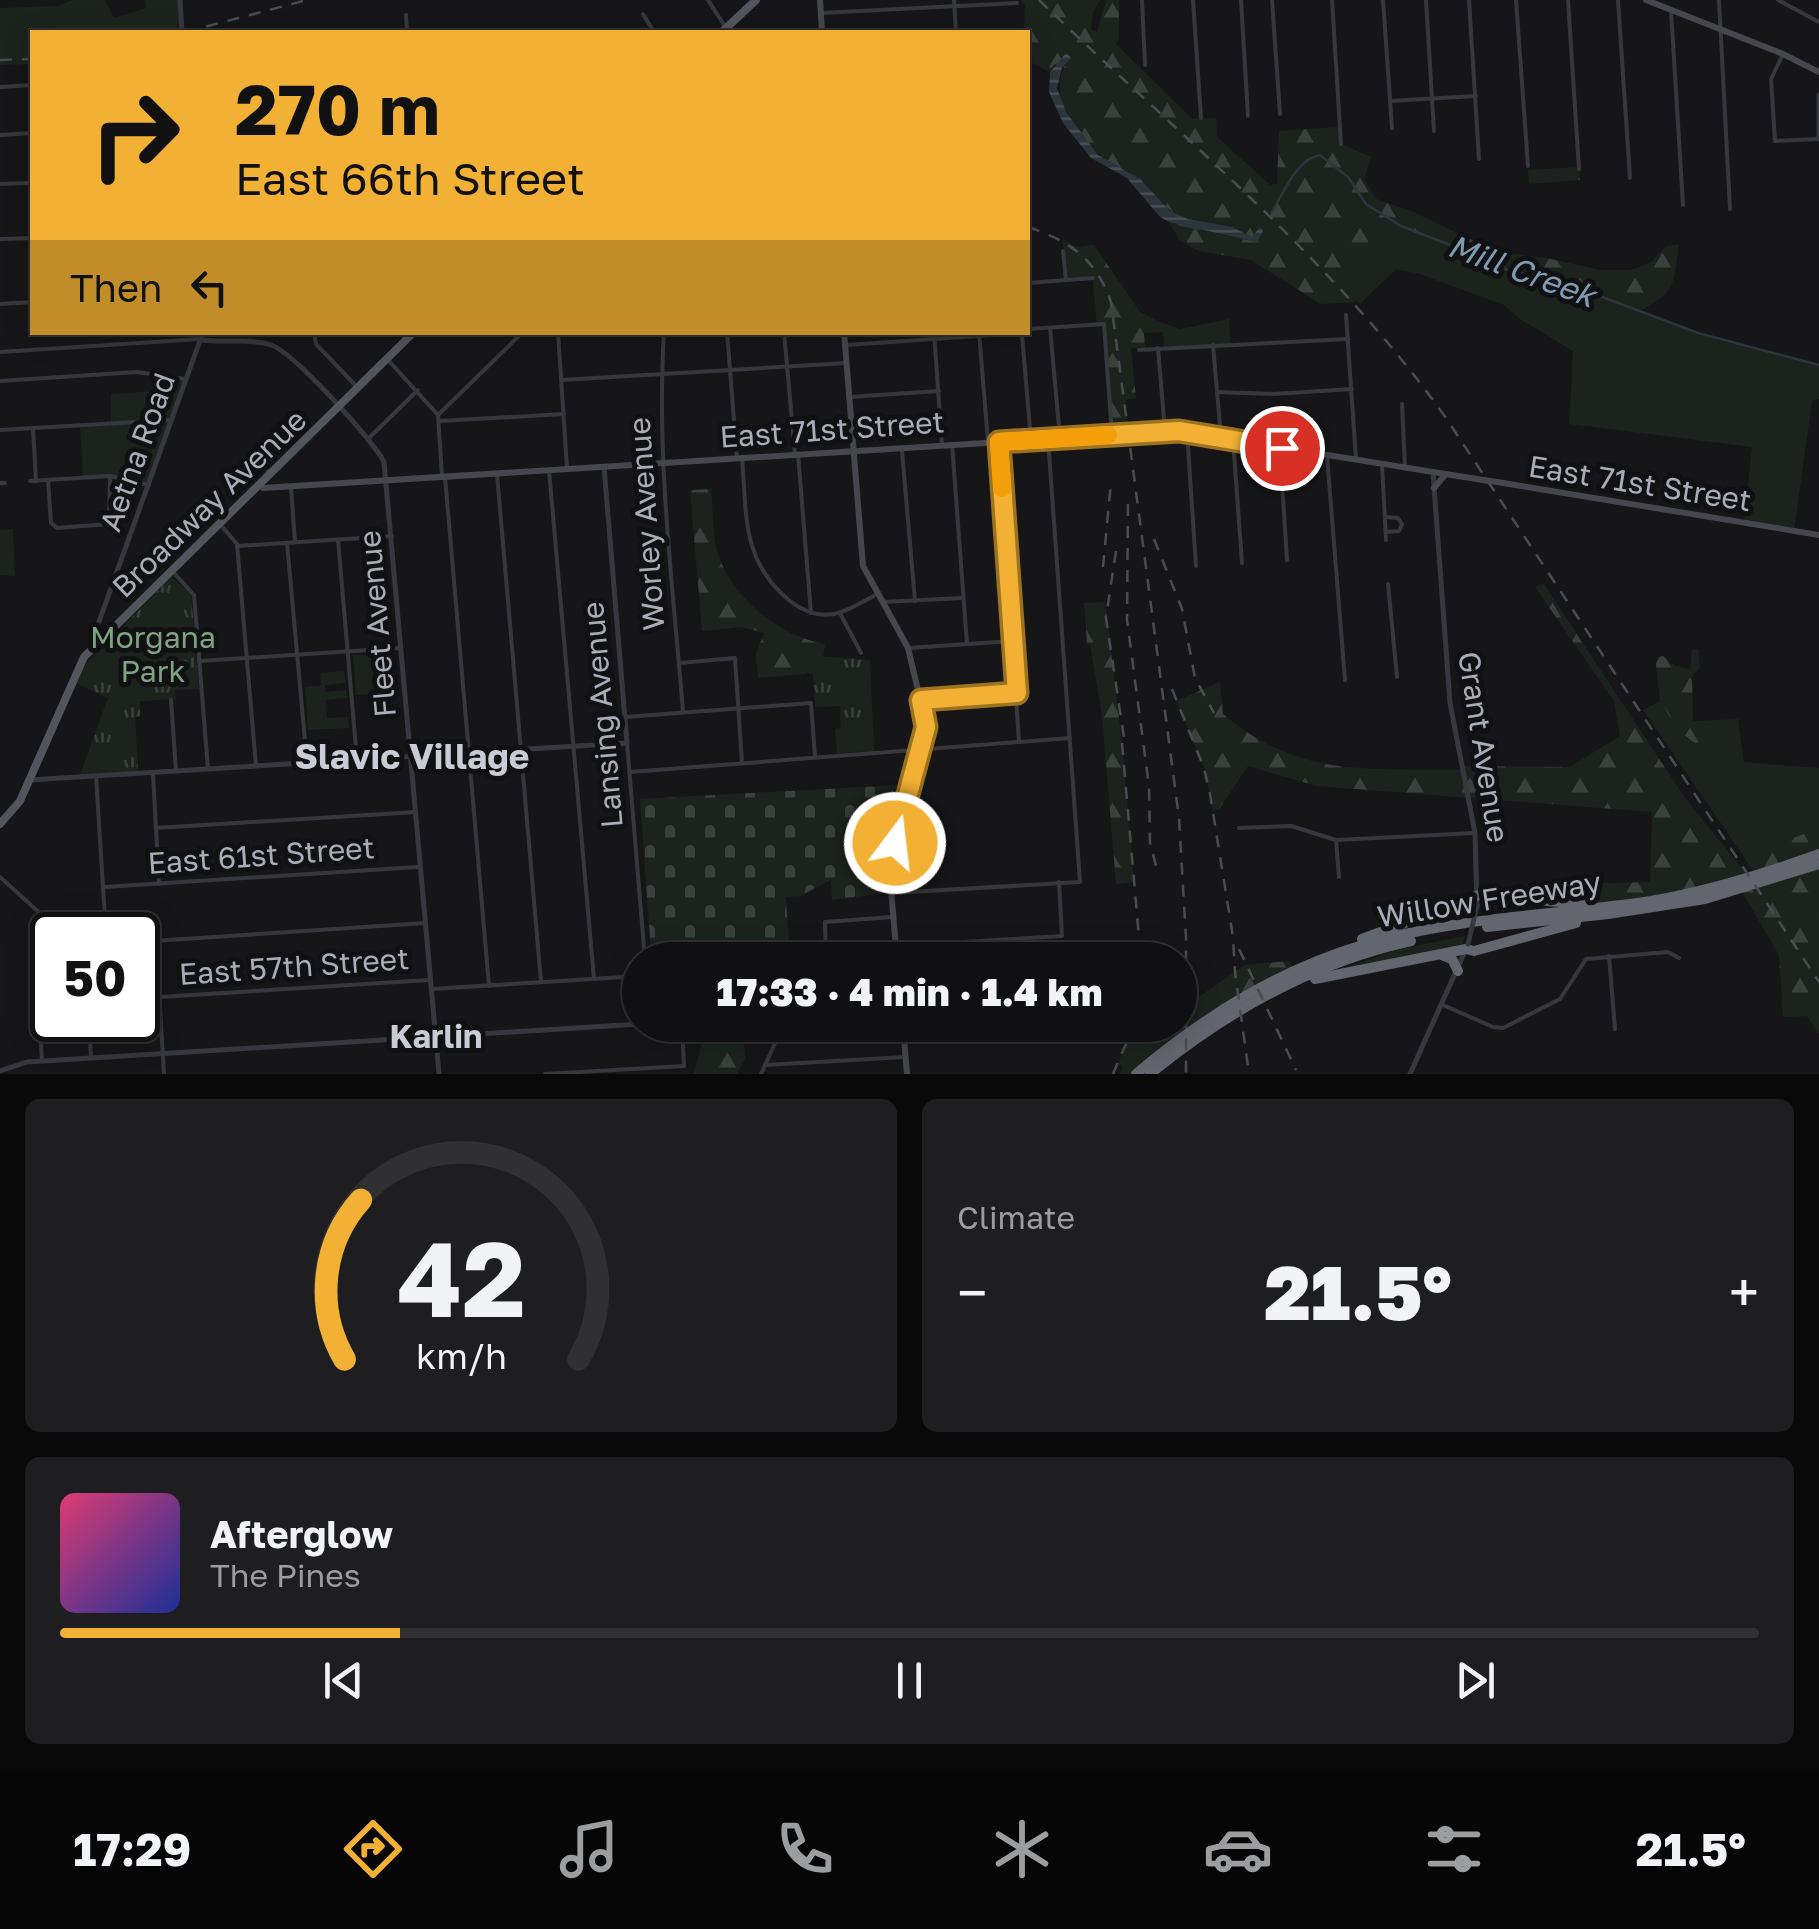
<!DOCTYPE html>
<html lang="en">
<head>
<meta charset="utf-8">
<style>
  :root { --surface:#101012; --page:#1e1e20; --text:#f1f3f6; --muted:#9c9d9f; --line:#303032; --accent:#f2b134 }
  body { margin:0; font-family:"Golos Text",sans-serif; background:var(--page); color:var(--text); height:100vh; display:flex; flex-direction:column; font-size:38px; white-space:nowrap }
  * { box-sizing:border-box; margin:0 }
  p { font-size:32px; color:var(--muted) }
  .icon { flex:none; width:55px; height:55px; fill:none; stroke:currentColor; stroke-width:2; stroke-linecap:round; stroke-linejoin:round }
  .map { position:relative; height:1074px; overflow:hidden }
  .side { display:flex; flex-direction:column; gap:25px; padding:25px; background:#09090a; flex:1 }
  .side>* { flex:none }
  .top-card { position:absolute; left:30px; top:30px; width:1000px; height:305px; border-radius:0px; box-shadow:0 5px 25px #0003,0 0 0 2px var(--line); background:#f2b134; color:#111; overflow:hidden }
  .speed { position:absolute; left:30px; top:912px; display:flex; gap:20px; font-size:50px; font-weight:700; text-align:center }
  .speed>* { display:grid; place-content:center; width:130px; height:130px; border-radius:50%; background:var(--surface); box-shadow:0 5px 25px #0003,0 0 0 2px var(--line); line-height:1 }
  .speed .limit { border:5px solid #111; border-radius:15px; background:#fff; color:#111 }
  .pin { position:absolute; display:grid; place-items:center; width:85px; height:85px; color:#fff; margin:-42px; border:5px solid #fff; border-radius:50%; box-shadow:0 2px 10px #0007 }
  .me { position:absolute; width:110px; margin:-55px; rotate:15deg; stroke-linejoin:round; filter:drop-shadow(0 0 8px #0008) }
  .turn { display:flex; align-items:center; gap:35px; height:210px; padding:0 40px; font-size:45px }
  .turn .icon { width:130px; height:130px; stroke-width:2.5 }
  .turn b { display:block; font-size:70px; line-height:85px }
  .then { display:flex; align-items:center; height:95px; padding:0 40px; background:#0003; gap:20px; font-size:38px }
  .big { font-size:75px; font-weight:800; line-height:1.1 }
  .side .widget { flex:1; display:flex; flex-direction:column; justify-content:center; gap:15px; min-width:0; padding:0 35px; border-radius:15px; background:var(--page) }
  .side .dial { align-items:center; gap:0 }
  .dial svg { height:260px; overflow:visible; fill:none; stroke:var(--line); stroke-width:7; stroke-linecap:round; text-anchor:middle }
  .dial text { fill:var(--text); stroke:none }
  .song { display:flex; align-items:center; gap:30px }
  .cover { width:120px; height:120px; border-radius:15px; background:linear-gradient(135deg,hsl(340 70% 55%),hsl(230 70% 35%)) }
  .played { height:10px; border-radius:5px; background:linear-gradient(90deg,var(--accent) 20%,var(--line) 20%) }
  .keys { display:flex; justify-content:space-around; direction:ltr }
  .heat { display:flex; justify-content:space-between; align-items:center; font-size:55px; direction:ltr }
  .side .tiles { flex:1; display:grid; gap:25px; grid-template-columns:1fr 1fr }
  .widget:last-child { grid-column:span 2 }
  .trip { position:absolute; left:622px; top:942px; width:575px; height:100px; border-radius:50px; background:var(--surface); box-shadow:0 5px 25px #0003,0 0 0 2px var(--line); font-weight:800; line-height:100px; text-align:center }
  .tabs { display:flex; height:160px; justify-content:space-around; align-items:center; background:#060607; color:var(--muted) }
  .tabs .icon { width:70px; height:70px }
  .tabs .active { color:var(--accent) }
  .tabs b { font-size:45px; color:var(--text) }
  .map>svg:first-child { display:block }
</style>
</head>
<body>
<div class="map">
<svg width="1819" height="1074" viewBox="0 0 1819 1074">
  <defs>
    <pattern id="forest-firs" width="22" height="20" patternUnits="userSpaceOnUse" patternTransform="scale(2.5)"><rect width="22" height="20" fill="#1c231d"/><path d="M5 1l3.5 6h-7zM16 11l3.5 6h-7z" fill="#3a403c"/></pattern>
    <pattern id="cemetery-stones" width="16" height="16" patternUnits="userSpaceOnUse" patternTransform="scale(2.5)"><rect width="16" height="16" fill="#1c231d"/><path d="M2 7V4a2 2 0 0 1 4 0v3zM10 15v-3a2 2 0 0 1 4 0v3z" fill="#3a403c"/></pattern>
    <pattern id="park-tufts" width="24" height="20" patternUnits="userSpaceOnUse" patternTransform="scale(2.5)"><rect width="24" height="20" fill="#1c231d"/><path d="M3 7l-1-3M5 7V3M7 7l1-3M15 17l-1-3M17 17v-4M19 17l1-3" fill="none" stroke="#3a403c"/></pattern>
    <pattern id="water-rules" width="6" height="5" patternUnits="userSpaceOnUse" patternTransform="scale(2.5)"><rect width="6" height="5" fill="#2c353c"/><path d="M0 2.5h6" fill="none" stroke="#485056"/></pattern>
  </defs>
  <rect width="100%" height="100%" fill="#161618"/>
  <g fill="#1c231d">
    <path d="M72 0H105L114 18 146 8 145 0H180L182 32H32V64L0 65V8L58 6Z"/>
    <path d="M1389 215 1401 226 1458 248 1477 262 1573 286 1698 333 1819 365V399L1812 401 1794 531 1744 523 1752 447 1569 424 1573 351 1520 319 1504 305 1420 274 1396 269 1360 304 1343 286 1367 262Z"/>
    <path d="M1229 319 1231 344 1164 348 1163 332 1144 333 1157 321 1180 329Z"/>
    <path d="M160 375 187 379 149 485 120 477 83 478 80 425 111 423V394L155 391Z"/>
    <path d="M13 529 15 576 0 575V530Z"/>
    <path d="M353 655H372L375 694 356 695Z"/>
    <path d="M344 671 346 683 325 685 326 692 346 690 347 698 326 700 327 718 348 717 349 728 308 730 305 687 321 685 320 673Z"/>
    <path d="M1657 676H1692L1693 721 1738 719 1744 762 1819 768V828L1744 857 1643 710 1660 701Z"/>
    <path d="M1465 936 1462 946 1342 969 1399 949Z"/>
  </g>
  <g fill="url(#forest-firs)">
    <path d="M1020 0H1100L1093 12 1091 30 1097 32 1106 0H1119V38L1116 44 1192 119 1216 118 1217 137 1270 185 1277 184 1279 131 1340 127 1341 144 1371 157 1364 179 1376 199 1411 211 1497 252 1546 258 1600 270H1632L1651 262 1666 246 1679 244C1673 286 1677 289 1641 311L1573 286 1477 262 1458 248 1401 226 1390 216 1367 262 1343 286 1357 300 1354 302 1321 304 1251 260 1199 251 1180 241 1169 222 1257 242C1233 219 1195 229 1170 210 1157 201 1149 186 1136 177 1124 168 1107 163 1096 152 1071 126 1045 90 1070 58L1054 65 1050 72 1028 61V32H1024L1025 4Z"/>
    <path d="M1579 167 1580 180 1529 184 1528 170Z"/>
    <path d="M1063 240 1078 247 1094 245 1140 312 1157 321 1144 333 1145 349 1131 348 1136 398 1125 400 1129 433 1112 435 1104 325H1097L1093 279 1066 280Z"/>
    <path d="M711 489C713 508 712 532 717 551 731 597 779 637 825 644L823 657 806 656 807 674 758 678 756 654 764 633 742 627 702 631 690 490Z"/>
    <path d="M1543 583 1685 798 1749 877 1613 905 1479 895V887L1650 882 1652 812 1317 786 1248 766 1219 809 1213 811 1204 767 1176 701 1220 682 1223 714C1299 779 1369 768 1463 770V766L1570 767 1620 736 1614 701 1535 587Z"/>
    <path d="M1105 602 1122 743 1134 882 1116 884 1102 714 1090 644H1087L1084 603Z"/>
    <path d="M1698 649 1700 667 1692 676 1693 721H1704L1707 725 1709 742 1699 745C1668 728 1659 699 1656 665L1657 657 1663 656 1675 666 1690 669 1692 650Z"/>
    <path d="M1819 828V854L1755 875 1744 857Z"/>
    <path d="M1819 864V1034L1807 1016 1783 1017 1779 955 1740 888Z"/>
    <path d="M1290 961 1294 971 1136 1074H1119L1123 1068 1119 1062 1131 1025H1157L1159 1031 1166 1025H1180V1012L1187 1005 1245 965Z"/>
    <path d="M706 1025H743L745 1059 737 1074H694Z"/>
  </g>
  <path fill="url(#cemetery-stones)" d="M900 785 882 851 886 893 832 900 831 880 800 896 786 897 790 960H728L726 947 651 953 640 799Z"/>
  <g fill="url(#park-tufts)">
    <path d="M171 577 191 594 199 689 175 690V699L140 701V716L135 717 138 771 80 775 108 698 76 683 84 666Z"/>
    <path d="M804 655 870 660 874 751 837 753 835 729 841 728 840 706 815 707 813 674 806 672Z"/>
  </g>
  <path fill="url(#water-rules)" d="M1066 53 1071 58 1062 68 1057 88 1066 112 1098 155 1140 179 1170 211 1188 219 1232 227 1252 237 1260 227 1263 231 1257 242 1169 222 1160 217 1127 178 1091 158 1063 123 1049 92 1050 72Z"/>
  <g fill="none" stroke-linecap="round" stroke-linejoin="round">
    <g stroke="#2c353c" stroke-width="2.5">
      <path d="M1272 212C1283 194 1297 158 1320 155L1348 177 1366 204 1401 226 1458 248 1477 262 1573 286 1698 333 1819 365"/>
      <path d="M1178 224 1199 229"/>
    </g>
    <g stroke="#37383d" stroke-width="4">
      <path d="M708 0 726 28"/>
      <path d="M954 0 956 32"/>
      <path d="M1142 0 1145 65"/>
      <path d="M1193 0 1201 118"/>
      <path d="M1241 0 1248 116"/>
      <path d="M1272 0 1280 114"/>
      <path d="M1332 0 1341 144"/>
      <path d="M1383 0 1392 128"/>
      <path d="M1426 0 1434 131"/>
      <path d="M1469 0 1479 159"/>
      <path d="M1516 0 1528 166"/>
      <path d="M1568 0 1579 169"/>
      <path d="M1618 0 1630 178"/>
      <path d="M1719 0 1730 209"/>
      <path d="M1778 0 1819 22"/>
      <path d="M1671 10 1683 205"/>
      <path d="M821 13 1017 3"/>
      <path d="M643 14 654 32"/>
      <path d="M406 15 407 32"/>
      <path d="M1783 54 1771 79 1775 141 1819 139"/>
      <path d="M0 87 32 85"/>
      <path d="M1390 101 1476 96"/>
      <path d="M0 135 32 133"/>
      <path d="M0 184 32 183"/>
      <path d="M0 239 32 238"/>
      <path d="M1063 251 1066 280"/>
      <path d="M1028 283 1093 278"/>
      <path d="M0 304 32 302"/>
      <path d="M1346 315 1356 459"/>
      <path d="M1050 328 1060 438"/>
      <path d="M1028 329 1104 324 1112 435"/>
      <path d="M314 332 316 344 358 388"/>
      <path d="M558 332 567 468"/>
      <path d="M664 332C656 459 673 585 683 712"/>
      <path d="M727 332 737 458"/>
      <path d="M784 332 795 454"/>
      <path d="M934 332 942 445"/>
      <path d="M979 332 988 442"/>
      <path d="M1022 335 1031 440"/>
      <path d="M847 345 1022 333"/>
      <path d="M1213 345 1221 437"/>
      <path d="M1158 348 1165 432"/>
      <path d="M1139 350 1348 339"/>
      <path d="M0 352 200 339"/>
      <path d="M389 361 438 415 442 476"/>
      <path d="M561 380 846 363"/>
      <path d="M0 381 137 372 185 379"/>
      <path d="M1217 392 1274 394 1352 389"/>
      <path d="M849 397 939 391"/>
      <path d="M1402 404 1405 467"/>
      <path d="M438 415 523 332"/>
      <path d="M439 421 564 414"/>
      <path d="M33 428 36 481"/>
      <path d="M0 430 170 420"/>
      <path d="M1187 432 1196 566"/>
      <path d="M368 439 418 390"/>
      <path d="M1233 439 1242 563"/>
      <path d="M999 443 1019 742"/>
      <path d="M952 444 967 644"/>
      <path d="M1280 450 1287 560"/>
      <path d="M902 451 915 601"/>
      <path d="M250 454 271 474"/>
      <path d="M798 454 811 613"/>
      <path d="M1327 456 1345 680"/>
      <path d="M742 457C747 516 741 561 790 601 803 611 818 617 834 614 849 611 864 601 877 594"/>
      <path d="M1382 465 1386 540"/>
      <path d="M549 470 594 979"/>
      <path d="M497 474 541 982"/>
      <path d="M445 477 489 986"/>
      <path d="M48 480 51 523 57 528 109 524 110 476"/>
      <path d="M30 481 110 476 149 485"/>
      <path d="M0 483H5"/>
      <path d="M291 487 295 542"/>
      <path d="M1386 517 1398 518 1402 524 1399 531 1386 532"/>
      <path d="M220 524 237 544 256 766"/>
      <path d="M338 540 357 760"/>
      <path d="M287 543 307 763"/>
      <path d="M237 546 392 536"/>
      <path d="M174 573 194 595 208 769"/>
      <path d="M1388 584 1397 677"/>
      <path d="M882 602 962 598"/>
      <path d="M840 613 861 653"/>
      <path d="M908 648 1013 641"/>
      <path d="M200 661 400 648"/>
      <path d="M680 663 735 658 742 763"/>
      <path d="M921 699 1016 693"/>
      <path d="M171 700 176 771"/>
      <path d="M625 717 811 703 815 757"/>
      <path d="M627 743 645 960"/>
      <path d="M630 772 1070 738"/>
      <path d="M153 774 159 884"/>
      <path d="M96 776 106 935"/>
      <path d="M156 828 416 812"/>
      <path d="M1239 828 1291 826 1336 840 1339 877"/>
      <path d="M1336 840 1475 833"/>
      <path d="M0 877 64 935"/>
      <path d="M104 887 418 867"/>
      <path d="M892 893 1080 882 1048 439"/>
      <path d="M1024 940 1025 960"/>
      <path d="M156 941 164 1074"/>
      <path d="M138 942 426 923"/>
      <path d="M896 946 1062 936 1059 882"/>
      <path d="M1609 956 1615 1029"/>
      <path d="M826 960 825 922 892 917"/>
      <path d="M432 989 640 976"/>
      <path d="M160 997 429 980"/>
      <path d="M1443 1005 1493 1027 1503 1028 1560 999 1586 959 1668 952 1679 958"/>
      <path d="M89 1020 91 1058"/>
      <path d="M42 1061 38 992 52 960"/>
      <path d="M765 1065 905 1057"/>
      <path d="M545 1074 684 1066 682 1025"/>
      <path d="M761 1074 782 1028"/>
    </g>
    <g stroke="#37383d" stroke-width="5">
      <path d="M180 0 182 32"/>
      <path d="M1819 139V95"/>
      <path d="M202 340C224 343 250 338 271 345 293 352 373 440 384 462L439 1074"/>
      <path d="M1433 473 1450 703 1475 833 1477 906"/>
      <path d="M99 642 96 630 203 332"/>
      <path d="M29 780 627 743 604 467"/>
      <path d="M0 1071 27 1062 640 1024"/>
      <path d="M1410 1074 1466 949"/>
    </g>
    <g stroke="#45474d" stroke-width="6">
      <path d="M820 0 822 32"/>
      <path d="M1646 0 1783 54 1819 72"/>
      <path d="M844 332 863 566 908 648 926 724 889 865 897 960"/>
      <path d="M1497 482 1819 535"/>
      <path d="M260 485 263 488 1179 431 1483 480"/>
      <path d="M1434 488 1445 475"/>
      <path d="M903 1025 907 1074"/>
    </g>
    <g stroke="#53555c" stroke-width="8">
      <path d="M722 32 756 0"/>
      <path d="M0 824 20 801 84 657 414 332"/>
    </g>
    <g stroke="#63666e" stroke-width="10">
      <path d="M1487 927 1608 914 1705 899 1819 864"/>
      <path d="M1362 939 1479 895 1582 904"/>
      <path d="M1442 955 1452 959 1458 971"/>
      <path d="M1315 979 1466 949 1474 951 1576 923"/>
      <path d="M1136 1074C1203 1017 1280 969 1366 944 1458 917 1556 915 1651 901 1709 891 1764 874 1819 854"/>
      <path d="M1150 1074C1226 1012 1315 962 1411 941"/>
    </g>
    <g stroke="#4a4c52" stroke-width="2.5" stroke-dasharray="12 10" stroke-linecap="butt">
      <path d="M1039 0C1179 135 1333 259 1446 418L1819 982"/>
      <path d="M185 32 307 0"/>
      <path d="M0 60 32 59"/>
      <path d="M1028 227C1070 241 1096 259 1111 302L1179 818 1186 938V1074"/>
      <path d="M1128 504 1127 620 1149 786 1150 843 1158 873"/>
      <path d="M1154 539 1182 609 1195 678 1214 713"/>
      <path d="M1116 551 1106 618 1124 738"/>
      <path d="M1103 567 1111 482"/>
      <path d="M1172 689 1204 768 1210 794 1233 937 1235 972 1249 1074"/>
      <path d="M1122 743 1141 960"/>
      <path d="M1239 949 1296 1070"/>
      <path d="M1113 1074 1134 1025"/>
    </g>
    <path stroke="#37383d" stroke-width="5" d="M1468 944 1477 906"/>
    <path stroke="#45474d" stroke-width="6" d="M1483 480 1497 482"/>
  </g>
  <g fill="none" stroke-linecap="round" stroke-linejoin="round">
    <g stroke="#9d7322" stroke-width="25">
      <path id="route" d="M895 843 926 727 921 700 1017 693 999 442 1179 431 1282 448"/>
    </g>
    <use href="#route" stroke="#f2b134" stroke-width="18"/>
    <path stroke="#f59e0b" stroke-width="18" d="M1002 488 999 442 1108 435"/>
  </g>
  <g text-anchor="middle" dominant-baseline="central" stroke-width="10" stroke-linejoin="round" paint-order="stroke">
    <g font-size="30" fill="#a8adb8" stroke="#111113">
      <text transform="translate(832 429) rotate(-4)">East 71st Street</text>
      <text transform="translate(137 452) rotate(-70)">Aetna Road</text>
      <text transform="translate(1640 483) rotate(9)">East 71st Street</text>
      <text transform="translate(209 503) rotate(-44)">Broadway Avenue</text>
      <text transform="translate(646 524) rotate(-94)">Worley Avenue</text>
      <text transform="translate(377 624) rotate(-95)">Fleet Avenue</text>
      <text transform="translate(602 715) rotate(-95)">Lansing Avenue</text>
      <text transform="translate(1484 747) rotate(81)">Grant Avenue</text>
      <text transform="translate(261 855) rotate(-4)">East 61st Street</text>
      <text transform="translate(1489 899) rotate(-9)">Willow Freeway</text>
      <text transform="translate(294 966) rotate(-4)">East 57th Street</text>
    </g>
    <g font-size="30" fill="#7fa381" stroke="#111113">
      <text x="153" y="637">Morgana<tspan x="153" dy="34">Park</tspan></text>
    </g>
    <g font-size="32" font-style="italic" fill="#7f9bb3" stroke="#111113">
      <text transform="translate(1522 270) rotate(20)">Mill Creek</text>
    </g>
    <g font-size="32" font-weight="bold" fill="#c9ccd4" stroke="#111113">
      <text x="436" y="1036">Karlin</text>
    </g>
    <g font-size="35" font-weight="bold" fill="#c9ccd4" stroke="#111113">
      <text x="412" y="756">Slavic Village</text>
    </g>
  </g>
</svg>
<div class="speed"><div class="limit">50</div></div>
<div class="pin" style="left:1282px;top:448px;background:#d93025"><svg class="icon" aria-label="arrive" viewBox="0 0 24 24"><path d="M6 21V4h12l-3 4 3 4H6"/></svg></div>
<svg class="me" style="left:895px;top:843px" viewBox="-20 -20 40 40"><circle r="17" fill="#f2b134" stroke="#fff" stroke-width="3"/><path d="M0-11L8 9 0 5-8 9z" fill="#fff"/></svg>
<div class="trip">17:33 · 4 min · 1.4 km</div>
<div class="top-card">
<div class="turn"><svg class="icon" aria-label="right" viewBox="0 0 24 24"><path d="M7 20v-9h11M14 6l5 5-5 5"/></svg><div><b>270 m</b>East 66th Street</div></div>
<div class="then">Then<svg class="icon" aria-label="left" viewBox="0 0 24 24"><path d="M17 20v-9H6M10 6l-5 5 5 5"/></svg></div>
</div>
</div>
<section class="side">
<div class="tiles">
<div class="widget dial"><svg viewBox="0 0 100 80">
<path d="M14 69A42 42 0 1 1 86 69"/>
<path d="M14 69A42 42 0 0 1 19 20" stroke="#f2b134"/>
<text x="50" y="56" font-size="32" font-weight="700">42</text>
<text x="50" y="72" font-size="11">km/h</text>
</svg></div>
<div class="widget"><p>Climate</p>
<div class="heat"><a>−</a><b class="big">21.5°</b><a>+</a></div>
</div>
<div class="widget">
<div class="song"><i class="cover"></i><div><b>Afterglow</b><p>The Pines</p></div></div>
<div class="played"></div>
<div class="keys"><svg class="icon" aria-label="previous" viewBox="0 0 24 24"><path d="M18 5L8 12l10 7zM5 5v14"/></svg><svg class="icon" aria-label="pause" viewBox="0 0 24 24"><path d="M8 5v14M16 5v14"/></svg><svg class="icon" aria-label="next" viewBox="0 0 24 24"><path d="M6 5l10 7-10 7zM19 5v14"/></svg></div>
</div>
</div>
</section>
<nav class="tabs">
<b>17:29</b>
<svg class="icon active" aria-label="directions" viewBox="0 0 24 24"><path d="M12 3l9 9-9 9-9-9zM9 14v-3h6M13 9l2 2-2 2"/></svg>
<svg class="icon" aria-label="music" viewBox="0 0 24 24"><path d="M9 18V5l10-2v13"/><circle cx="6" cy="18" r="3"/><circle cx="16" cy="16" r="3"/></svg>
<svg class="icon" aria-label="phone" viewBox="0 0 24 24"><path d="M5 4h4l2 5-3 2q2 4 5 5l2-3 5 2v4C11 20 4 13 5 4z"/></svg>
<svg class="icon" aria-label="climate" viewBox="0 0 24 24"><path d="M12 3v18M4 7l16 10M4 17L20 7"/></svg>
<svg class="icon" aria-label="car" viewBox="0 0 24 24"><path d="M5 17H2v-5l4-1 3-4h7l3 4 3 1v5h-3M9 17h6M6 11h13"/><circle cx="7" cy="17" r="2"/><circle cx="17" cy="17" r="2"/></svg>
<svg class="icon" aria-label="filters" viewBox="0 0 24 24"><path d="M4 7h16M4 17h16"/><circle cx="9" cy="7" r="2"/><circle cx="15" cy="17" r="2"/></svg>
<b>21.5°</b>
</nav>
</body>
</html>
